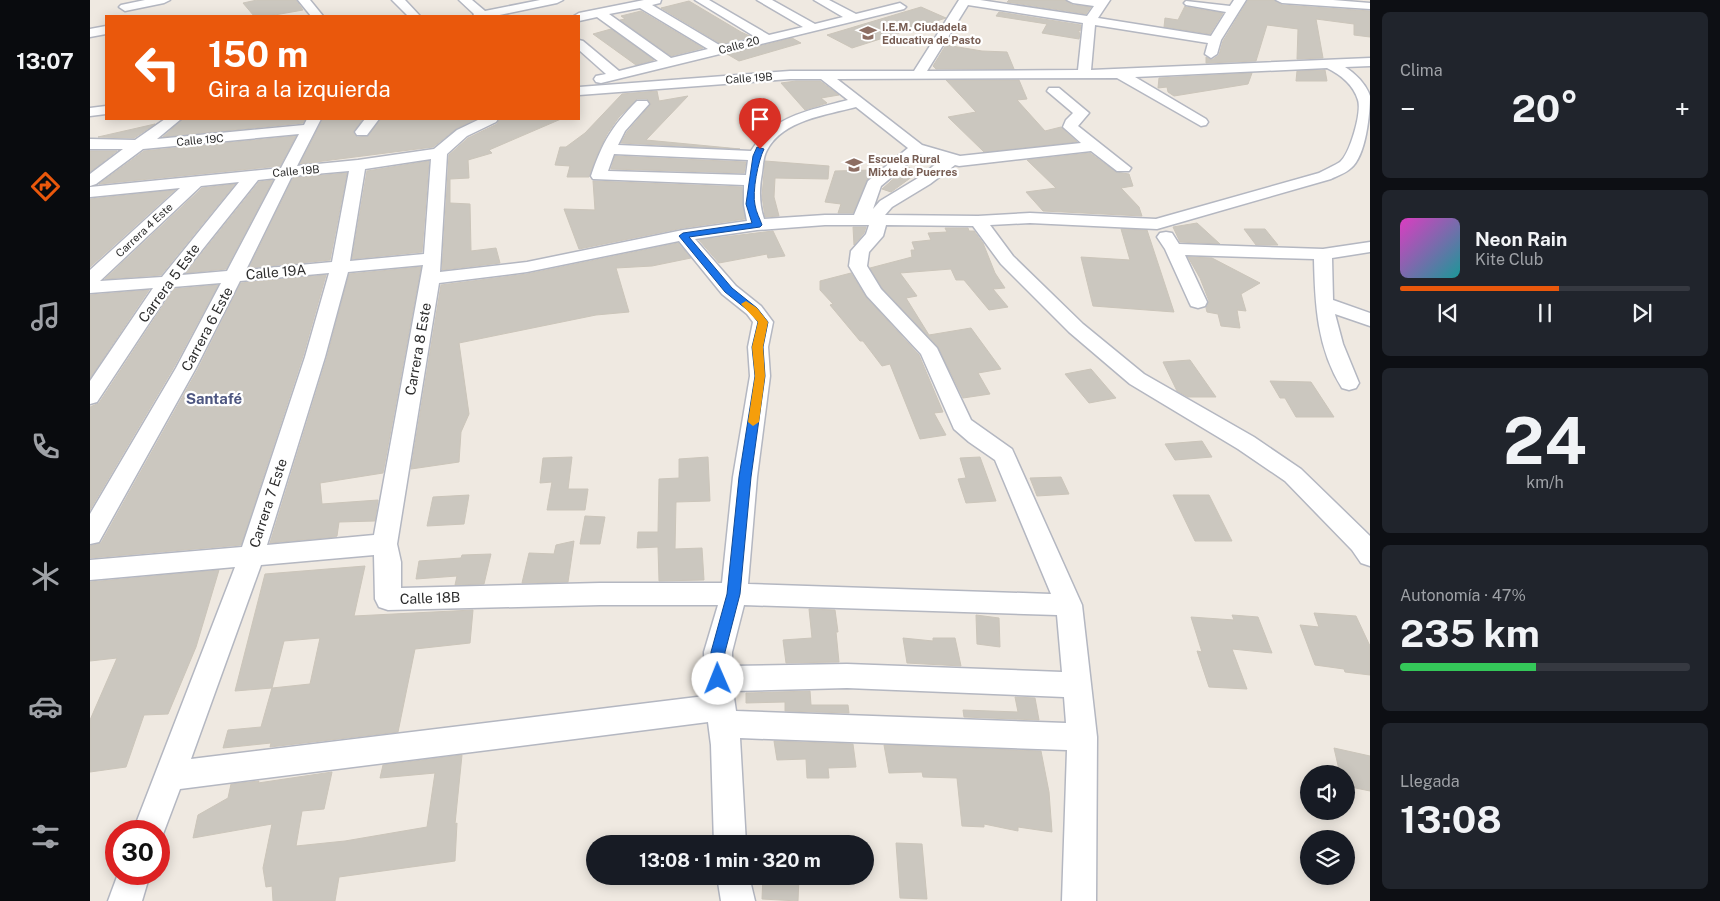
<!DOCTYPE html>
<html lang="es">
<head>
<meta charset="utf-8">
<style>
  :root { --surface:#171b24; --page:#20242c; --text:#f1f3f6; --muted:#9ea1a6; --line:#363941; --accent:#ea580c }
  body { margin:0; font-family:"Public Sans",sans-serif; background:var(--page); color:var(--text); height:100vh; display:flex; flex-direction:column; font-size:19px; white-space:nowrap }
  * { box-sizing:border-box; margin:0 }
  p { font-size:16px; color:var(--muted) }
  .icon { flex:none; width:28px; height:28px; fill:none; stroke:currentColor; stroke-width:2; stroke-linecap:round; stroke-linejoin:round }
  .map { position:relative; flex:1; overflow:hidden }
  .side { display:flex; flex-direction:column; gap:12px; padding:12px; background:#0d0f14; width:350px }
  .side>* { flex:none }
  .guide { position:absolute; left:15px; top:15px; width:475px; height:105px; border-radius:0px; box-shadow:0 2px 12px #0003; background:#ea580c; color:#fff; overflow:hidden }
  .buttons { position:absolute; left:1210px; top:765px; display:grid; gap:10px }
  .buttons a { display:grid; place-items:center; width:55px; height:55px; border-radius:50%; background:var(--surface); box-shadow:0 2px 12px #0003; font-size:25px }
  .speed { position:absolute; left:15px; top:820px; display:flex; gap:10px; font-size:25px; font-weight:700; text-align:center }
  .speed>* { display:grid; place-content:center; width:65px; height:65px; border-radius:50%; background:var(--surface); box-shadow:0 2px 12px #0003; line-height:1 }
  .speed .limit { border:8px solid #d22; background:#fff; color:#111 }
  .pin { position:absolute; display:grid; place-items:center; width:42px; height:42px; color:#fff; margin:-51px -21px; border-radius:50% 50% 50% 0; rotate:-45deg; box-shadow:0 0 5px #0007 }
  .pin .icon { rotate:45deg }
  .me { position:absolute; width:55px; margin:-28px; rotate:359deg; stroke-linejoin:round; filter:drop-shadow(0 0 4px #0008) }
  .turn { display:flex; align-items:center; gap:18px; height:105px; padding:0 20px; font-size:22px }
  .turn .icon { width:65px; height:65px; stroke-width:2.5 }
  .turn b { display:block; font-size:35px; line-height:42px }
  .big { font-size:38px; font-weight:700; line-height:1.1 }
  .side .widget { flex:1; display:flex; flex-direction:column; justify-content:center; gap:8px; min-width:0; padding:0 18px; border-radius:8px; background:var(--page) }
  .side .dial { align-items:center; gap:0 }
  .dial b { font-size:65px; line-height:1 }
  .song { display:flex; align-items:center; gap:15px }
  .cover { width:60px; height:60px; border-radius:8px; background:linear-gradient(135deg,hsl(310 70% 55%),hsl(180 70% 35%)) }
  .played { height:5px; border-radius:2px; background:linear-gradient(90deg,var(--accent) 55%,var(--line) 55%) }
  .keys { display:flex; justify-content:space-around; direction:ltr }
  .heat { display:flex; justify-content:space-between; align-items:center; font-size:28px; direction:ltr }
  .charge { height:8px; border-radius:4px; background:linear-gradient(90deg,#34c759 47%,var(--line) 0) }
  .trip { position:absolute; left:496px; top:835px; width:288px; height:50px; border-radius:25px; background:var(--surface); box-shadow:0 2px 12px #0003; font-weight:700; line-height:50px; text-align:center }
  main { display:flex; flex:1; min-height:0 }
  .tab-bar { display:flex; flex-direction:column; width:90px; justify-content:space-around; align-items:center; background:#090b0e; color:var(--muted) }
  .tab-bar .icon { width:35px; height:35px }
  .tab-bar .current { color:var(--accent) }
  .tab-bar b { font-size:22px; color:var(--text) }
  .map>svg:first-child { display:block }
</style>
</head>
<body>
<main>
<nav class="tab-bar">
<b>13:07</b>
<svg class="icon current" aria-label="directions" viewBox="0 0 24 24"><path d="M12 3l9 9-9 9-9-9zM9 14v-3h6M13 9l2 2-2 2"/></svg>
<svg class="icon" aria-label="music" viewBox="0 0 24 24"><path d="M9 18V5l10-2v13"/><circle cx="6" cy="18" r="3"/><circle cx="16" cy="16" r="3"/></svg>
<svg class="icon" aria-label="phone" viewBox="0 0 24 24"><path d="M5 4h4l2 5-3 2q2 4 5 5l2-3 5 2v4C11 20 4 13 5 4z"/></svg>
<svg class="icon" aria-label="climate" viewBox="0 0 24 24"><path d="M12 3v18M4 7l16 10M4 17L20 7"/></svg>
<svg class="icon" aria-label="car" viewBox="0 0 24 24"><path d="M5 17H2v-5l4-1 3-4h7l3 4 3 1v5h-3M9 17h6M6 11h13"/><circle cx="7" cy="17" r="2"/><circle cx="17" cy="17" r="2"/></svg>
<svg class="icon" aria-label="filters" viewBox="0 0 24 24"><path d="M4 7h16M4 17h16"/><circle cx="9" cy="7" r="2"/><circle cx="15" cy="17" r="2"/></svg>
</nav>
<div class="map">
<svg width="1280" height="901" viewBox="0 0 1280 901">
  <rect width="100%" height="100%" fill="#efe9e1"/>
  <g fill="#cbc7bf" stroke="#cbc5ba" fill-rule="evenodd">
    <path d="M167 0H206L213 10 179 16H164L153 3Z"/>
    <path d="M919 0H975L983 5 1001 7 996 14 917 2Z"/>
    <path d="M1158 0H1184L1192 5 1280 11V37L1264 35V24L1226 19 1233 58 1207 59 1208 29 1177 25 1166 61 1116 63V57L1122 60 1129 55 1133 41Z"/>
    <path d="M599 1 651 32 662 37 631 44 571 8Z"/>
    <path d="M1095 6 1096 7 1133 13 1120 34 1074 27 1075 18 1088 20Z"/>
    <path d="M831 7 856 18 762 48 737 35Z"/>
    <path d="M551 11 613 48 581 56 530 20 535 19 531 16Z"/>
    <path d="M909 12 991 25 990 31 988 30 990 34 989 39 952 33 957 24 906 16Z"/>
    <path d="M521 29 564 60 546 65 503 34Z"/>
    <path d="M702 38 711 43 649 61 637 54Z"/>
    <path d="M856 45 892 51 917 52 924 69H846L843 66Z"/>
    <path d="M1235 70 1237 81H1206L1207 71Z"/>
    <path d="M1162 73 1158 84 1084 96 1078 92 1077 87 1068 88 1069 78Z"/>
    <path d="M856 80H929L937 99 927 100 955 131 971 127 987 142 894 152 858 117 886 112Z"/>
    <path d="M706 81H730L749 95 731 98 737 103 715 110 691 83Z"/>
    <path d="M567 91 569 101 598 96 556 140 650 149 531 143 537 132 561 104 557 99H547L529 117 517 134 508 153 499 177H477L480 166 465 165 470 147H476L495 133 532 94Z"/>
    <path d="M93 119H215L213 123 73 137Z"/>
    <path d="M233 119H273L263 132 267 137 278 136 291 119H386L366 129 343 147 210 164Z"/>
    <path d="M410 119H471L399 150 402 153 378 160 379 178 360 179V203L380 204 381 251 406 248 410 263 352 270 359 155 378 138 407 124Z"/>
    <path d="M65 124 44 138 8 137Z"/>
    <path d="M206 136 190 166 9 184 54 151Z"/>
    <path d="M0 151H27L0 172Z"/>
    <path d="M1000 153 1026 172 1039 174 1043 186 1031 188 1049 207 1052 216 953 211 936 192 966 188 937 160Z"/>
    <path d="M525 156 656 162 654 173 521 169Z"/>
    <path d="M339 161 332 252 262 259 277 171Z"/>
    <path d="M675 161 739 166 738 179 685 178 684 197 689 216 675 217 672 196Z"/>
    <path d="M817 167 830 171 801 192 792 189Z"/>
    <path d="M782 170 763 213H748L751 204 735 202 745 171Z"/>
    <path d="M257 173 240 260 159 268 203 178Z"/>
    <path d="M183 180 136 269 96 273 169 182Z"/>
    <path d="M503 181 652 187 655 219 593 228 489 249 474 209 505 210Z"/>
    <path d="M145 184 71 275 15 279 112 188Z"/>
    <path d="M85 190 0 267V199Z"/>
    <path d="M1107 223 1130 244 1090 242 1083 227Z"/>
    <path d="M763 227H776L774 233 764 245Z"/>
    <path d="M855 228H878L879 231H884L893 243 905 273 915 288 903 289 918 307 899 310 874 280H866L861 269 810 273 827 296 816 298 839 335 881 328 911 369 888 373 900 394 873 398 848 347 792 288 780 268 822 257 821 250H825L822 242 841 240 838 233 857 232Z"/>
    <path d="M1031 229 1057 230 1084 312 1003 306 991 257 1040 260Z"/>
    <path d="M1154 229H1175L1188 245H1166Z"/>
    <path d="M683 231 695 256 678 258 677 254 629 263 609 240Z"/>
    <path d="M588 243 601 258 562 266 526 268 539 312 506 315 369 343 379 414 371 432 369 462 321 469 351 285 437 274Z"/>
    <path d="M1098 257 1122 258 1170 283 1151 294 1156 311 1147 310 1150 328 1131 326 1128 314 1117 312 1116 308 1119 301 1110 278Z"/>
    <path d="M331 267 293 473 230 483 232 504 288 500 285 521 249 522 247 536 245 537 180 543 237 357 259 274Z"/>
    <path d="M761 273 776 297 829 355 853 412 844 413 856 435 830 439 800 364 792 366 773 341H770L740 305 743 304 730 290V281Z"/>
    <path d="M236 275 213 356 151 545 0 558V546L11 543 108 369 151 283Z"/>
    <path d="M128 285 84 367 0 510V407L9 403 84 289Z"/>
    <path d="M59 290 0 378V295Z"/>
    <path d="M1100 360 1126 397H1098L1087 391 1073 362Z"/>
    <path d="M1001 369 1026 398 999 403 975 374Z"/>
    <path d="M1180 381 1221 382 1244 417H1206L1195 398H1190Z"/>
    <path d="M1112 441 1122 457 1085 460 1075 444Z"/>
    <path d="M482 457 478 489H498L495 510H457L462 482 450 483 453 458Z"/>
    <path d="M618 457 620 501 586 502 585 549 612 548 614 580 569 581 568 547 547 548 548 532H568L569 479 589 478V459Z"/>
    <path d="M890 457 906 501 876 503 868 479 876 478 870 458Z"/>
    <path d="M971 477 979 494 947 496 940 478Z"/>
    <path d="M379 495 374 524 337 526 343 497Z"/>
    <path d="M1083 495H1119L1142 541H1105Z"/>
    <path d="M495 516 515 517 510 544H490Z"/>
    <path d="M484 541 478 582 432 583 439 553 464 554 466 545Z"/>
    <path d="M401 554 394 584 365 585 367 576 326 579 329 561 371 558 372 555Z"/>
    <path d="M275 566 264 616 383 610 380 643 325 649 308 732 180 747 181 743 133 748 138 730 171 727 182 688 145 691 175 574ZM230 638 220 684 182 688 194 641Z"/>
    <path d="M129 570 106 647 78 714 54 715 36 767 0 772V720L27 658 0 661V582Z"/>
    <path d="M719 609 745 610 748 632H746L749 662 696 663 693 640 722 638Z"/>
    <path d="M1224 613 1266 616 1280 646V675L1255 672 1254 669 1225 665 1210 625 1229 627Z"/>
    <path d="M886 615 909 618 910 647 887 644Z"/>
    <path d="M1142 615 1168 617 1182 653 1142 649 1157 689 1119 687 1107 651 1112 652 1101 617 1144 620Z"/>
    <path d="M813 638 843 641V638H865L871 666 817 663Z"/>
    <path d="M720 691 721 705H758L759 713 695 711V702L656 703V693Z"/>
    <path d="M925 697 945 698 949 720 874 717 873 710 928 712Z"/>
    <path d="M684 741 763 744 766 767 738 768 739 778H717L716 759 687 760Z"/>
    <path d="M794 745 951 751 959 792 962 832 928 827V831L894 824V827L872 826 867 778 833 777 832 772 799 773Z"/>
    <path d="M1244 748 1280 756V791L1256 786V774H1250Z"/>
    <path d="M372 755 365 824 367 823 365 861 249 877 245 901H183L182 886 176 887 173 868 182 824 103 838 108 815 138 798 141 784 169 781 168 783 242 772 234 809 212 811 206 846 255 841 337 827 345 773 290 778 293 765Z"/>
    <path d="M806 843 832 844 837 899 810 898Z"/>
    <path d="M673 876H709L708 901 672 899Z"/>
  </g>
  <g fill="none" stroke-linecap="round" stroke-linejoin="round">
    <g stroke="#b4b7c1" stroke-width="3">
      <g id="street">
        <path d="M55 0H80L74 3 35 11 29 7 31 5Z"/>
        <path d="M208 0H220L233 16H221Z"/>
        <path d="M302 0H315L330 16H318Z"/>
        <path d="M369 0H382L395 11 450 0H473L467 3 405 16H383L384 14Z"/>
        <path d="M554 0H571L570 3 562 5 631 46 667 38 605 0H619L679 35 713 27 667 0H682L725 24 753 17 724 0H739L766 14 810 3 816 7 814 9 511 83 506 82 504 79 506 76 516 74 489 50V40L493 41 529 71 568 61 507 17 489 21V16H484L489 13ZM550 8 618 49 581 58 519 14Z"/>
        <path d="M869 0H890L997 16 1004 6 983 3 977 0H1020L1008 18 1121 36 1136 12 1096 5 1094 3 1096 1 1140 6 1144 0H1156L1131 40 1127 54 1121 58 1115 54 1118 43 1005 25 1001 70 1280 58V66L1255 67C1265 73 1276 84 1280 96 1280 113 1276 156 1261 168 1256 173 1247 176 1241 179L1067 229 940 223 900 225 923 256 993 324 1054 374 1164 437 1211 469 1280 536V566L1271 563 1262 550 1195 481 1148 449 1040 384 979 332 911 264 883 226 796 225 793 236 779 252 777 266 791 289 847 348 881 420 922 449 992 605 1007 737 1006 901H972L977 750 650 738 656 844H624L621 745 618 722 90 789 70 842 69 843V831H43L145 567 0 580V560L152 547 215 357 239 273 150 281 106 368 9 542 0 544V514L86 368 131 283 83 287 7 402 0 404V381L63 288 0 293V270L90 188 0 197V187L191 168 209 134 53 149 6 184 0 186V174L33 149H0V139L45 140 75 119H91L67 139 214 125 217 119H231L207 166 268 160 344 149 367 130 390 119H408L406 122 377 136 357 154 350 272 437 262 593 230 657 221 654 205V185L503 179 501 176C512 143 522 126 547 101H557L559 104 535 131 528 145 661 151C682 116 721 110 758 100L731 79H700L489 95V87L700 71H824ZM878 5 993 23 988 70 837 71ZM1237 68C1251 75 1263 84 1268 100 1272 112 1260 154 1250 162 1244 166 1236 169 1229 173L1066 219 940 213 888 216 795 215 802 207 840 184 865 165 869 166 1001 151 1027 171H1039L1041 168 988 126 999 113 969 88H959L957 91 983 113 976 120 973 127 991 143 870 156 832 145 747 79 1027 78 1111 126 1116 125 1118 122 1116 119 1045 77ZM766 107 818 148 778 181 764 215H735L674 219C669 204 669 189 672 173 673 166 673 157 677 150 693 120 736 115 766 107ZM524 154 658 160 656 175 518 171ZM829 154 851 160 828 178 790 201 783 209 791 186ZM341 159 334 254 260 261 275 169ZM259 171 242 262 156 270 202 176ZM186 178 137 271 92 275 168 180ZM149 182 72 277 10 281 111 186ZM735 225H779L776 234 761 251 759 266 777 296 831 354 864 429 879 442 905 460 961 594 658 584 667 477 680 376 678 347 683 322 671 306 646 286 605 239 667 230ZM589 241 632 294 657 314 663 322 658 347 660 376 643 477 632 583H510L311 588V562L307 544 349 283 437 272ZM333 265 284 535 177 545 235 357 258 272ZM284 555 285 599 289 607 298 610 510 605H628L614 652 615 696 101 759 171 565ZM654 605 967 615 972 672 757 664 642 666V652ZM757 688 974 697 976 723 646 711 643 691Z"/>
        <path d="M1186 0H1243L1280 3V9L1192 3Z"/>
        <path d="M16 26V34L0 37V29Z"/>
        <path d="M16 106V114L0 116V108Z"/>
        <path d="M275 119H289L277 135H267L265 132Z"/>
        <path d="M1076 232 1082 233 1089 244 1233 249 1280 242V252L1242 258 1243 300 1280 313V326L1245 314 1253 344 1269 383 1266 388 1259 390 1252 388C1227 348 1225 304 1224 259L1095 255 1117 302 1115 306 1108 308 1101 306 1099 302 1075 249 1067 237 1070 233Z"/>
        <path d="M28 874H60L52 901H18Z"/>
        <path d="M627 876H659L665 901H631Z"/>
      </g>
    </g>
    <use href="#street" fill="#fff" fill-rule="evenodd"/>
  </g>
  <path fill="#1a73e8" stroke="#114b97" d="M667 147 674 149C668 161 662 192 665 205 666 212 670 219 672 225L670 227 599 237 642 288 667 308 678 322 673 347 675 376 661 477 650 594 635 652V679L633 683 628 685 623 683 621 679V652L637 594 649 477 665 376 662 347 668 322 660 312 635 292 589 236 593 233 662 223 656 204 663 156Z"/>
  <path fill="#f59e0b" d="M656 301 667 308 678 322 673 347 675 376 669 422 663 426 658 422 665 376 662 347 668 322 651 304Z"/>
  <defs>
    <g id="school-bare" transform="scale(1.35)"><path d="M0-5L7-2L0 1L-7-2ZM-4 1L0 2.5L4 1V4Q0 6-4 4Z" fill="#8d6e63" stroke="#fff" stroke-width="2.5" paint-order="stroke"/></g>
  </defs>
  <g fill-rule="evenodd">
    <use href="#school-bare" x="778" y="33"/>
    <use href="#school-bare" x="764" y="165"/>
  </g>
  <g text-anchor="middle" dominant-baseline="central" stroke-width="4.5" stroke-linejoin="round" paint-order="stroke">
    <g font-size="11" font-weight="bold" fill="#785e54" stroke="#fff" text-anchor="start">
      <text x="792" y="27">I.E.M. Ciudadela<tspan x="792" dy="13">Educativa de Pasto</tspan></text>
      <text x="778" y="159">Escuela Rural<tspan x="778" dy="13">Mixta de Puerres</tspan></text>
    </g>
    <g font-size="11" fill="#2e2e2e" stroke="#fff">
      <text transform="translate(649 45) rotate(-15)">Calle 20</text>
      <text transform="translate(659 78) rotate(-4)">Calle 19B</text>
      <text transform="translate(110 140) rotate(-5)">Calle 19C</text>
      <text transform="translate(206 171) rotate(-5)">Calle 19B</text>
      <text transform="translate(54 230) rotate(-43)">Carrera 4 Este</text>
    </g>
    <g font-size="14" fill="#2e2e2e" stroke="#fff">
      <text transform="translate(186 272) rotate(-5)">Calle 19A</text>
      <text transform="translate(79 283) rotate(-54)">Carrera 5 Este</text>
      <text transform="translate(117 329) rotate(-62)">Carrera 6 Este</text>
      <text transform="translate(328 349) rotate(-80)">Carrera 8 Este</text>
      <text transform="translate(178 503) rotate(-72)">Carrera 7 Este</text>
      <text transform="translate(340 598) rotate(-2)">Calle 18B</text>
    </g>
    <g font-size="15" font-weight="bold" fill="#4d5680" stroke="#fff">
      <text x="124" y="398">Santafé</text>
    </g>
  </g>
</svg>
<div class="buttons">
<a><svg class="icon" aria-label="sound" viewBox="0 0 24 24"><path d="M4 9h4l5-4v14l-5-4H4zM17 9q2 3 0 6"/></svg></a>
<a><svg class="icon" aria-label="layers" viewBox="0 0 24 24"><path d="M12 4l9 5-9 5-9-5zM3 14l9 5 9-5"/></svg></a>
</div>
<div class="speed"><div class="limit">30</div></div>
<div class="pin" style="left:670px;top:149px;background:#d93025"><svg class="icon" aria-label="arrive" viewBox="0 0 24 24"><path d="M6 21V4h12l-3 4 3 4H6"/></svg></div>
<svg class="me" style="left:628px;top:679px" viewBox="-20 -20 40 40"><circle r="19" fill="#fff"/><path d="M0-13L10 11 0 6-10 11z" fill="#1a73e8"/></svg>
<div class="trip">13:08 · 1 min · 320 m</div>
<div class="guide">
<div class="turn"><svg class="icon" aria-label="left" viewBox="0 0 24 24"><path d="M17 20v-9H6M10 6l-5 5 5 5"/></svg><div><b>150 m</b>Gira a la izquierda</div></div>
</div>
</div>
<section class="side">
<div class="widget"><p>Clima</p>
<div class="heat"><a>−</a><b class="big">20°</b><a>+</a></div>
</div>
<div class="widget">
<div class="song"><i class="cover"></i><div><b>Neon Rain</b><p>Kite Club</p></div></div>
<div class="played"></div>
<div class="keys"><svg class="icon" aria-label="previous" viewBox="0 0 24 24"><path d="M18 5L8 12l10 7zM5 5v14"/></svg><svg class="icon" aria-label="pause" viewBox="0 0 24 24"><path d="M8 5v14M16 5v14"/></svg><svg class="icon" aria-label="next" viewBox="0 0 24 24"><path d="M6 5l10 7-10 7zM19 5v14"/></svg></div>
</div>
<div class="widget dial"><b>24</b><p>km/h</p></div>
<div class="widget"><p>Autonomía · 47%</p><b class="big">235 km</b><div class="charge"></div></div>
<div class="widget"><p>Llegada</p><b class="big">13:08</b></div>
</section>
</main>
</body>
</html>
